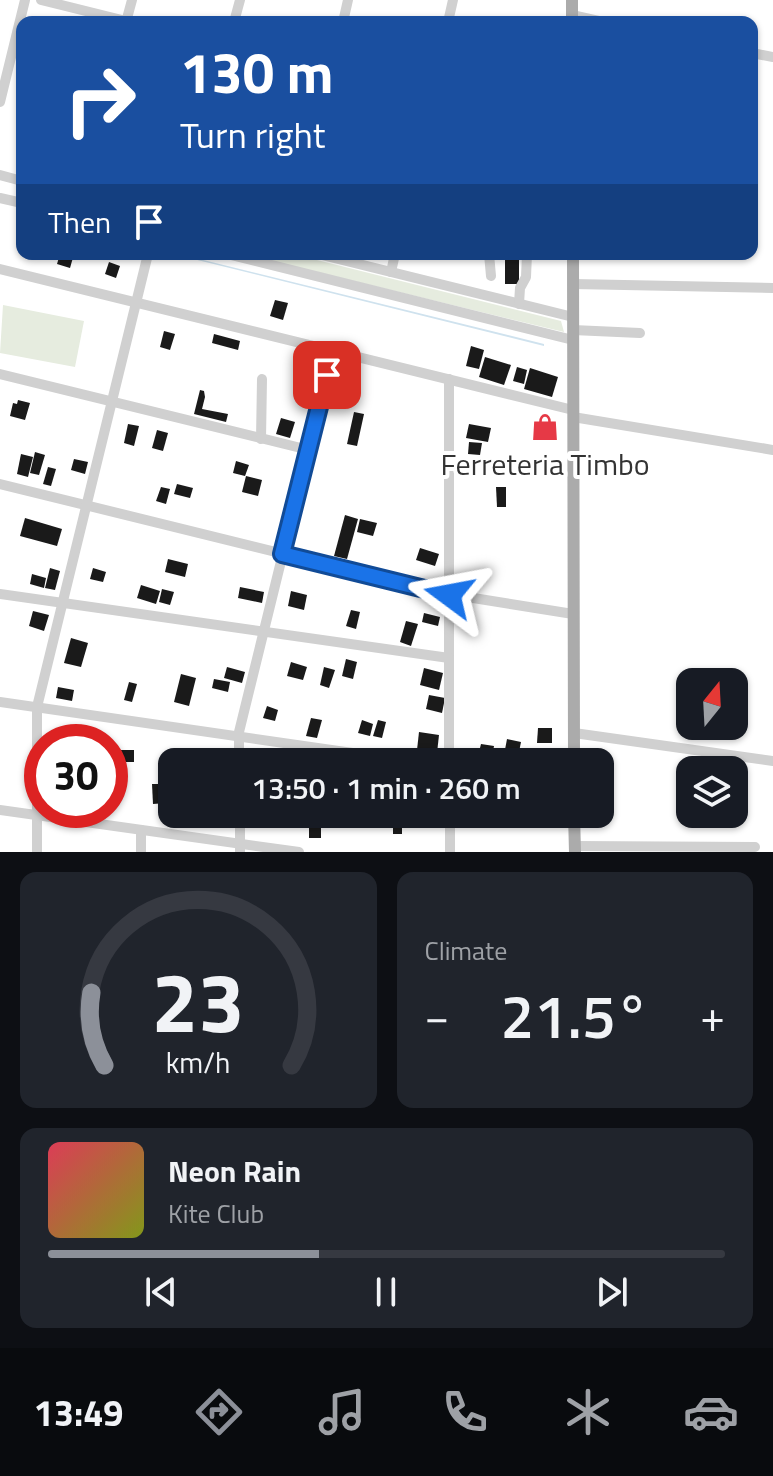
<!DOCTYPE html>
<html lang="en">
<head>
<meta charset="utf-8">
<style>
  :root { --surface:#171b24; --page:#20242c; --text:#f1f3f6; --muted:#9ea1a6; --line:#363941; --accent:#8c9099 }
  body { margin:0; font-family:"Titillium Web",sans-serif; background:var(--page); color:var(--text); height:100vh; display:flex; flex-direction:column; font-size:30px; white-space:nowrap }
  * { box-sizing:border-box; margin:0 }
  p { font-size:26px; color:var(--muted) }
  .icon { flex:none; width:44px; height:44px; fill:none; stroke:currentColor; stroke-width:2; stroke-linecap:round; stroke-linejoin:round }
  .map { position:relative; height:852px; overflow:hidden }
  .side { display:flex; flex-direction:column; gap:20px; padding:20px; background:#0d0f14; flex:1 }
  .side>* { flex:none }
  .guide { position:absolute; left:16px; top:16px; width:742px; height:244px; border-radius:16px; box-shadow:0 2px 6px #0004; background:#1a4fa0; color:#fff; overflow:hidden }
  .needle { width:52px; rotate:18deg }
  .buttons { position:absolute; left:676px; top:668px; display:grid; gap:16px }
  .buttons a { display:grid; place-items:center; width:72px; height:72px; border-radius:16px; background:var(--surface); box-shadow:0 2px 6px #0004; font-size:40px }
  .speed { position:absolute; left:24px; top:724px; display:flex; gap:16px; font-size:40px; font-weight:700; text-align:center }
  .speed>* { display:grid; place-content:center; width:104px; height:104px; border-radius:50%; background:var(--surface); box-shadow:0 2px 6px #0004; line-height:1 }
  .speed .limit { border:12px solid #d22; background:#fff; color:#111 }
  .pin { position:absolute; display:grid; place-items:center; width:68px; height:68px; color:#fff; margin:-34px; border-radius:16px; box-shadow:0 4px 12px #0006 }
  .me { position:absolute; width:88px; margin:-44px; rotate:283deg; stroke-linejoin:round; filter:drop-shadow(0 0 6px #0008) }
  .turn { display:flex; align-items:center; gap:28px; height:168px; padding:0 32px; font-size:36px }
  .turn .icon { width:104px; height:104px; stroke-width:2.5 }
  .turn b { display:block; font-size:56px; line-height:68px }
  .then { display:flex; align-items:center; height:76px; padding:0 32px; background:#0003; gap:16px; font-size:30px }
  .big { font-size:60px; font-weight:600; line-height:1.1 }
  .side .widget { flex:1; display:flex; flex-direction:column; justify-content:center; gap:12px; min-width:0; padding:0 28px; border-radius:16px; background:var(--page) }
  .side .dial { align-items:center; gap:0 }
  .dial svg { height:208px; overflow:visible; fill:none; stroke:var(--line); stroke-width:7; stroke-linecap:round; text-anchor:middle }
  .dial text { fill:var(--text); stroke:none }
  .song { display:flex; align-items:center; gap:24px }
  .cover { width:96px; height:96px; border-radius:12px; background:linear-gradient(135deg,hsl(350 70% 55%),hsl(70 70% 35%)) }
  .played { height:8px; border-radius:4px; background:linear-gradient(90deg,var(--accent) 40%,var(--line) 40%) }
  .keys { display:flex; justify-content:space-around; direction:ltr }
  .heat { display:flex; justify-content:space-between; align-items:center; font-size:44px; direction:ltr }
  .side .tiles { flex:1; display:grid; gap:20px; grid-template-columns:1fr 1fr }
  .widget:last-child { grid-column:span 2 }
  .trip { position:absolute; left:158px; top:748px; width:456px; height:80px; border-radius:16px; background:var(--surface); box-shadow:0 2px 6px #0004; font-weight:600; line-height:80px; text-align:center }
  .dock { display:flex; height:128px; justify-content:space-around; align-items:center; background:#090b0e; color:var(--muted) }
  .dock .icon { width:56px; height:56px }
  .dock .active { color:var(--accent) }
  .dock b { font-size:36px; color:var(--text) }
  .map>svg:first-child { display:block }
</style>
</head>
<body>
<div class="map">
<svg width="773" height="852" viewBox="0 0 773 852">
  <rect width="100%" height="100%" fill="#fff"/>
  <g fill="#e6ecdf">
    <path d="M243 254H293L561 321 564 332Z"/>
    <path d="M3 305 84 321 75 367 0 353Z"/>
  </g>
  <path fill="#cfe2ee" d="M173 254H179L544 344V346Z"/>
  <g fill="#1a1a1a">
    <path d="M60 254H74L70 268 57 264Z"/>
    <rect x="505" y="254" width="14" height="30"/>
    <path d="M109 262 120 266 116 278 105 274Z"/>
    <path d="M275 300 288 303 283 320 270 316Z"/>
    <path d="M164 331 175 334 170 350 160 347Z"/>
    <path d="M214 334 240 341 238 350 212 343Z"/>
    <path d="M471 346 484 350 479 369 466 366Z"/>
    <path d="M299 356 311 359 307 372 296 368Z"/>
    <path d="M485 357 511 365 504 385 479 377Z"/>
    <path d="M517 367 527 370 524 384 513 381Z"/>
    <path d="M530 368 558 377 552 397 524 389Z"/>
    <path d="M308 375 320 378 315 396 303 393Z"/>
    <path d="M200 390 204 391 205 397 202 409 228 414 226 422 194 414Z"/>
    <path d="M18 400 30 403 25 420 10 416 13 403 17 404Z"/>
    <path d="M354 412 364 414 357 446 347 444Z"/>
    <path d="M281 418 295 422 290 438 276 434Z"/>
    <path d="M128 424 139 426 134 446 124 443Z"/>
    <path d="M469 424 491 428 488 442 466 438Z"/>
    <path d="M157 430 168 433 163 451 152 448Z"/>
    <path d="M469 442 482 443 480 455 468 454Z"/>
    <path d="M35 452 45 455 39 475 30 473Z"/>
    <path d="M21 454 33 457 28 477 17 474Z"/>
    <path d="M74 459 88 462 85 474 71 470Z"/>
    <path d="M236 461 249 465 245 476 233 473Z"/>
    <path d="M48 467 56 469 51 486 43 484Z"/>
    <path d="M246 476 262 480 258 496 242 492Z"/>
    <path d="M177 484 193 488 190 498 174 494Z"/>
    <path d="M161 487 170 489 166 504 156 501Z"/>
    <path d="M496 487H506V507H497Z"/>
    <path d="M345 515 358 519 347 559 334 556Z"/>
    <path d="M25 518 62 529 57 546 20 536Z"/>
    <path d="M360 519 377 523 373 536 357 532Z"/>
    <path d="M420 548 439 554 435 566 416 560Z"/>
    <path d="M168 559 188 564 185 577 165 572Z"/>
    <path d="M50 568 60 571 55 590 45 588Z"/>
    <path d="M93 568 106 572 103 582 90 579Z"/>
    <path d="M32 574 46 578 44 588 30 584Z"/>
    <path d="M141 585 160 591 156 604 137 598Z"/>
    <path d="M240 587 264 592 262 603 238 598Z"/>
    <path d="M162 589 174 592 170 605 159 602Z"/>
    <path d="M291 591 307 595 304 610 288 606Z"/>
    <path d="M351 610 360 612 356 629 346 626Z"/>
    <path d="M33 611 49 615 44 631 29 626Z"/>
    <path d="M424 613 440 617 438 626 422 622Z"/>
    <path d="M406 621 418 624 411 646 400 642Z"/>
    <path d="M71 638 88 643 81 667 64 663Z"/>
    <path d="M346 659 357 662 353 679 342 676Z"/>
    <path d="M291 662 307 667 303 680 287 676Z"/>
    <path d="M227 667 245 672 242 683 224 678Z"/>
    <path d="M324 667 335 670 329 688 320 685Z"/>
    <path d="M424 668 443 673 439 690 420 685Z"/>
    <path d="M181 674 196 678 189 706 174 702Z"/>
    <path d="M214 679 230 682 228 692 212 688Z"/>
    <path d="M129 682 137 684 132 702 124 700Z"/>
    <path d="M58 687 74 690 72 701 56 698Z"/>
    <path d="M429 695 445 698 442 713 426 709Z"/>
    <path d="M267 706 278 710 275 721 263 718Z"/>
    <path d="M311 718 322 720 317 738 306 736Z"/>
    <path d="M362 720 373 724 370 736 358 733Z"/>
    <path d="M378 720 386 722 382 738 373 736Z"/>
    <path d="M538 728H552V743H537Z"/>
    <path d="M419 732 439 735 437 753 417 750Z"/>
    <path d="M507 739 521 742 517 762 503 760Z"/>
    <path d="M481 744 494 746 491 762 477 760Z"/>
    <rect x="121" y="750" width="13" height="12"/>
    <path d="M152 784H165L166 803 153 804Z"/>
    <rect x="393" y="815" width="9" height="19"/>
    <rect x="309" y="822" width="12" height="16"/>
  </g>
  <g fill="none" stroke-linecap="round" stroke-linejoin="round">
    <g stroke="#d0d0d0" stroke-width="10">
      <path d="M41 0 130 22"/>
      <path d="M572 15 603 22"/>
      <path d="M126 22 132 0"/>
      <path d="M234 22 240 0"/>
      <path d="M343 22 348 0"/>
      <path d="M448 22 453 0"/>
      <path d="M752 53 773 57"/>
      <path d="M0 102 25 0"/>
      <path d="M0 175 22 181"/>
      <path d="M0 198 22 203"/>
      <path d="M227 254 573 340"/>
      <path d="M318 254 573 317"/>
      <path d="M489 254 491 276"/>
      <path d="M0 269 573 410"/>
      <path d="M391 272 395 254"/>
      <path d="M573 284 773 288"/>
      <path d="M519 304 520 288 526 277 527 254"/>
      <path d="M573 330 640 333"/>
      <path d="M0 374 309 450"/>
      <path d="M449 379V762"/>
      <path d="M573 417 773 450"/>
      <path d="M261 439 262 379"/>
      <path d="M0 484 442 593 573 614"/>
      <path d="M0 594 449 658"/>
      <path d="M0 702 415 762"/>
      <path d="M574 733 773 761"/>
      <path d="M239 762V732L333 350"/>
      <path d="M0 810 299 852"/>
      <path d="M240 814V852"/>
      <path d="M450 814V852"/>
      <path d="M141 830V852"/>
      <path d="M575 846 755 847"/>
      <path d="M37 852V707L148 254"/>
    </g>
    <g stroke="#ababab" stroke-width="12">
      <path d="M572 22V0"/>
      <path d="M573 254 574 762"/>
      <path d="M574 814 575 852"/>
    </g>
  </g>
  <g fill="none" stroke-linecap="round" stroke-linejoin="round">
    <g stroke="#114b97" stroke-width="20">
      <path id="route" d="M327 375 282 554 449 595"/>
    </g>
    <use href="#route" stroke="#1a73e8" stroke-width="14"/>
  </g>
  <defs>
    <g id="shop-bare" transform="scale(2.16)"><path d="M-5-2.5h2.3a2.7 3.5 0 0 1 5.4 0H5L5.5 6h-11ZM-1.5-2.5h3a1.5 2.3 0 0 0-3 0Z" fill="#e63946" stroke="#fff" stroke-width="2.5" paint-order="stroke"/></g>
  </defs>
  <g fill-rule="evenodd">
    <use href="#shop-bare" x="545" y="427"/>
  </g>
  <g text-anchor="middle" dominant-baseline="central" stroke-width="8" stroke-linejoin="round" paint-order="stroke">
    <g font-size="30" fill="#333" stroke="#fff">
      <text x="545" y="464">Ferreteria Timbo</text>
    </g>
  </g>
</svg>
<div class="buttons">
<a><svg class="needle" viewBox="-14 -14 28 28"><path d="M0-13l5 13h-10z" fill="#e53935"/><path d="M0 13l5-13h-10z" fill="#9ea1a6"/></svg></a>
<a><svg class="icon" aria-label="layers" viewBox="0 0 24 24"><path d="M12 4l9 5-9 5-9-5zM3 14l9 5 9-5"/></svg></a>
</div>
<div class="speed"><div class="limit">30</div></div>
<div class="pin" style="left:327px;top:375px;background:#d93025"><svg class="icon" aria-label="arrive" viewBox="0 0 24 24"><path d="M6 21V4h12l-3 4 3 4H6"/></svg></div>
<svg class="me" style="left:449px;top:595px" viewBox="-20 -20 40 40"><path d="M0-17L14 15 0 8-14 15z" fill="#1a73e8" stroke="#fff" stroke-width="4"/></svg>
<div class="trip">13:50 · 1 min · 260 m</div>
<div class="guide">
<div class="turn"><svg class="icon" aria-label="right" viewBox="0 0 24 24"><path d="M7 20v-9h11M14 6l5 5-5 5"/></svg><div><b>130 m</b>Turn right</div></div>
<div class="then">Then<svg class="icon" aria-label="arrive" viewBox="0 0 24 24"><path d="M6 21V4h12l-3 4 3 4H6"/></svg></div>
</div>
</div>
<section class="side">
<div class="tiles">
<div class="widget dial"><svg viewBox="0 0 100 80">
<path d="M14 69A42 42 0 1 1 86 69"/>
<path d="M14 69A42 42 0 0 1 9 41" stroke="#8c9099"/>
<text x="50" y="56" font-size="32" font-weight="700">23</text>
<text x="50" y="72" font-size="11">km/h</text>
</svg></div>
<div class="widget"><p>Climate</p>
<div class="heat"><a>−</a><b class="big">21.5°</b><a>+</a></div>
</div>
<div class="widget">
<div class="song"><i class="cover"></i><div><b>Neon Rain</b><p>Kite Club</p></div></div>
<div class="played"></div>
<div class="keys"><svg class="icon" aria-label="previous" viewBox="0 0 24 24"><path d="M18 5L8 12l10 7zM5 5v14"/></svg><svg class="icon" aria-label="pause" viewBox="0 0 24 24"><path d="M8 5v14M16 5v14"/></svg><svg class="icon" aria-label="next" viewBox="0 0 24 24"><path d="M6 5l10 7-10 7zM19 5v14"/></svg></div>
</div>
</div>
</section>
<nav class="dock">
<b>13:49</b>
<svg class="icon active" aria-label="directions" viewBox="0 0 24 24"><path d="M12 3l9 9-9 9-9-9zM9 14v-3h6M13 9l2 2-2 2"/></svg>
<svg class="icon" aria-label="music" viewBox="0 0 24 24"><path d="M9 18V5l10-2v13"/><circle cx="6" cy="18" r="3"/><circle cx="16" cy="16" r="3"/></svg>
<svg class="icon" aria-label="phone" viewBox="0 0 24 24"><path d="M5 4h4l2 5-3 2q2 4 5 5l2-3 5 2v4C11 20 4 13 5 4z"/></svg>
<svg class="icon" aria-label="climate" viewBox="0 0 24 24"><path d="M12 3v18M4 7l16 10M4 17L20 7"/></svg>
<svg class="icon" aria-label="car" viewBox="0 0 24 24"><path d="M5 17H2v-5l4-1 3-4h7l3 4 3 1v5h-3M9 17h6M6 11h13"/><circle cx="7" cy="17" r="2"/><circle cx="17" cy="17" r="2"/></svg>
</nav>
</body>
</html>
